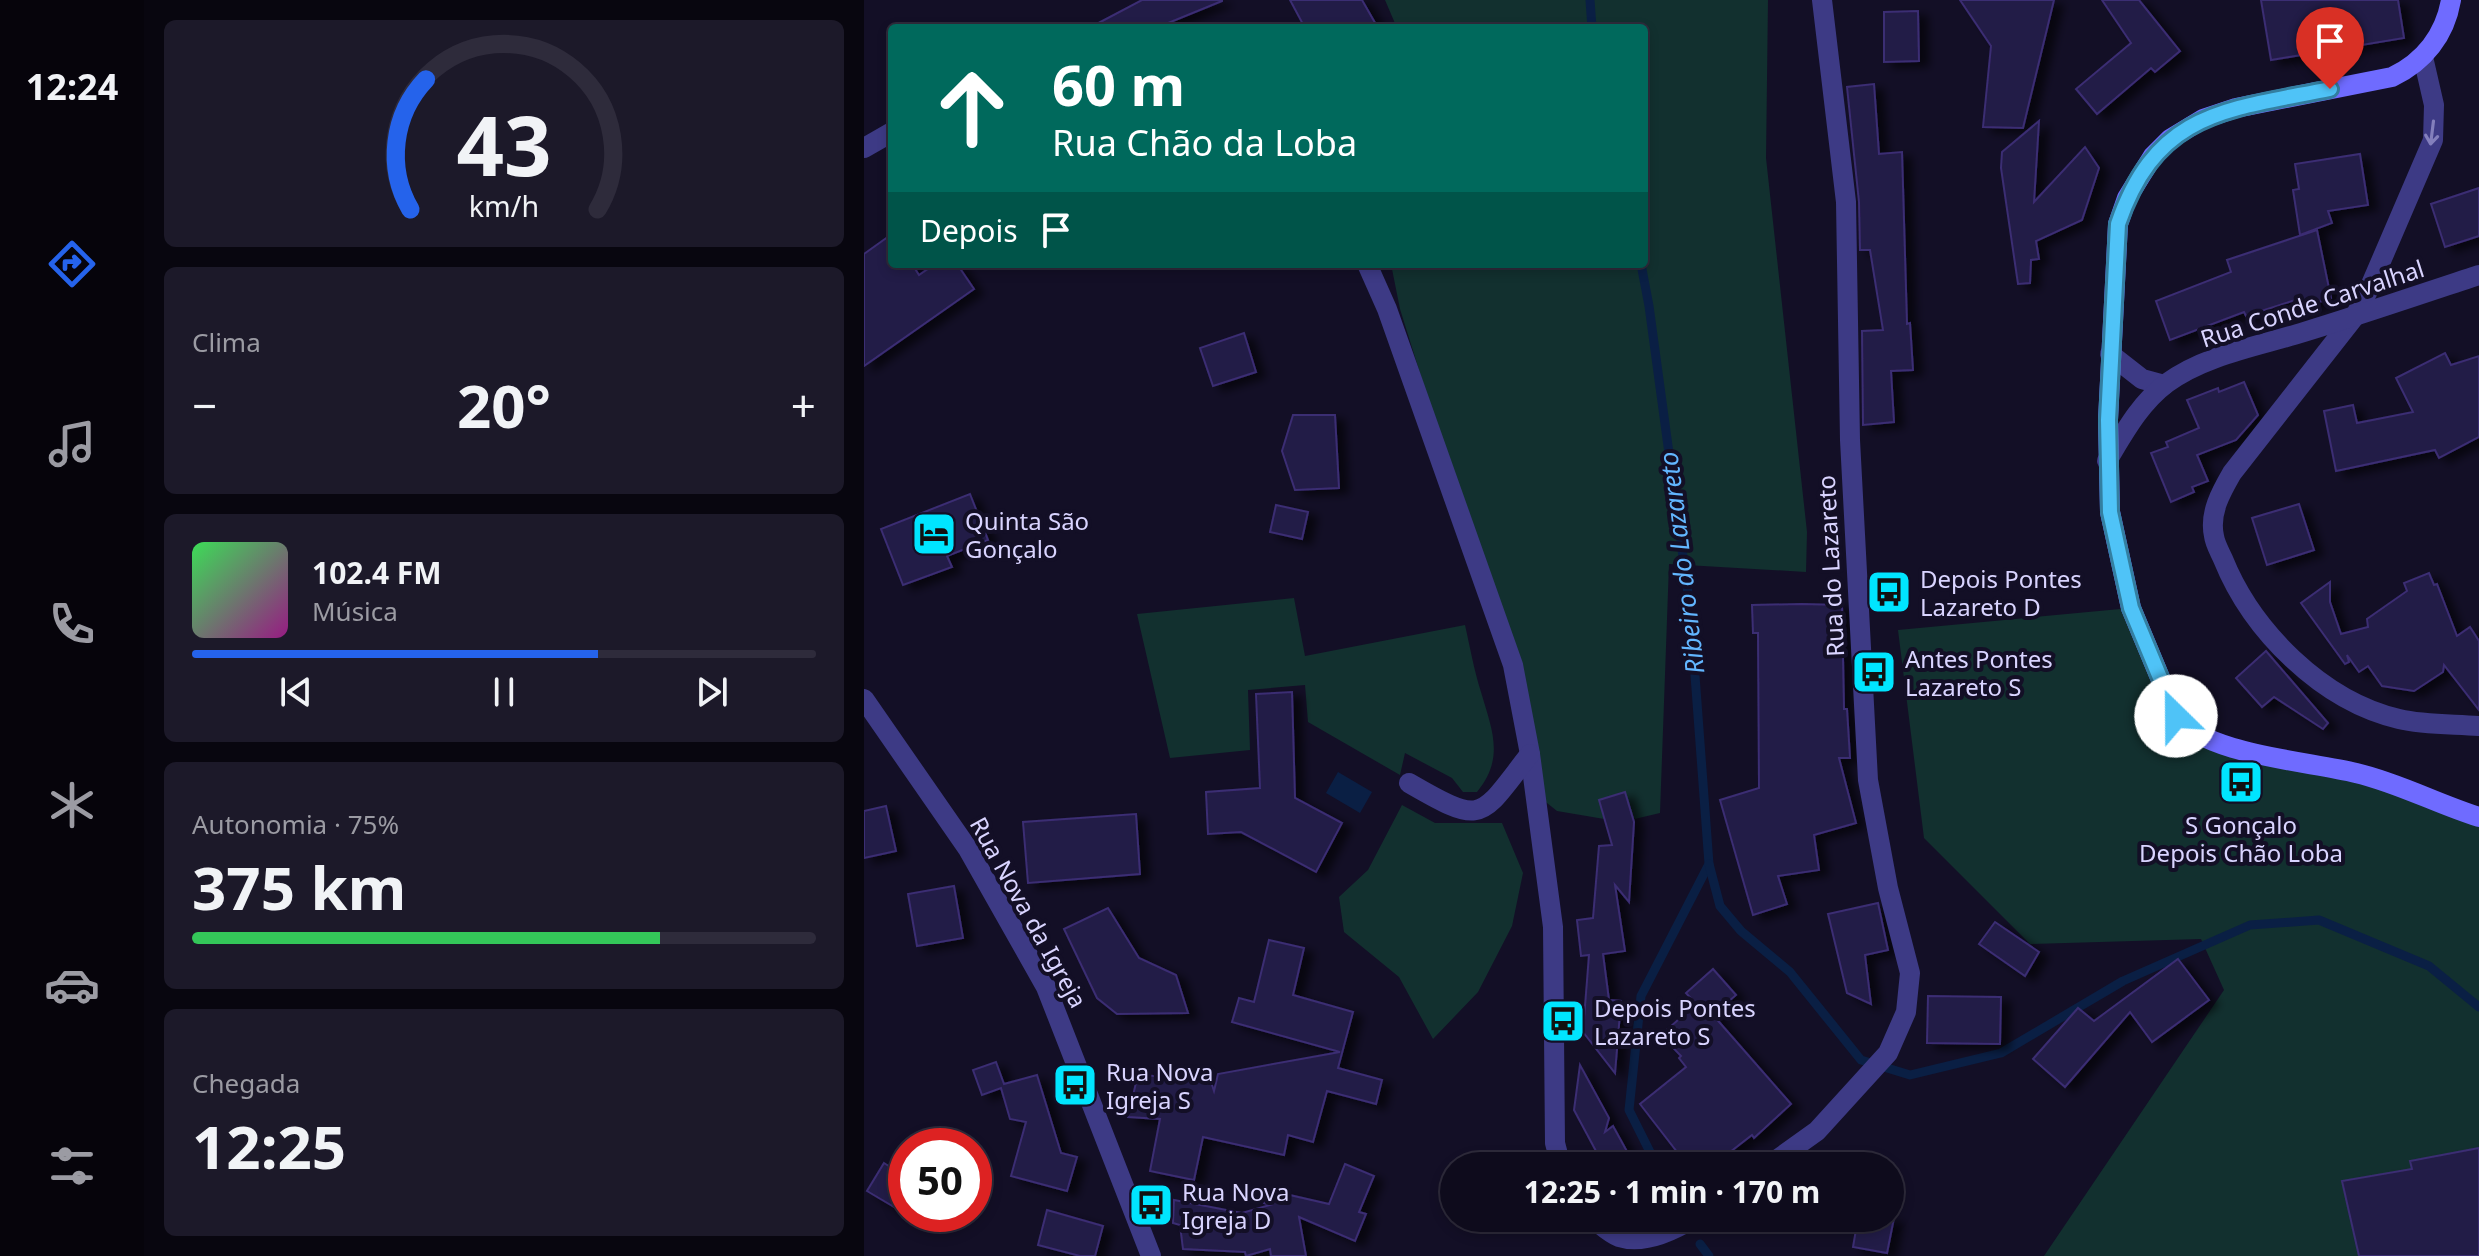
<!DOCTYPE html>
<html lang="pt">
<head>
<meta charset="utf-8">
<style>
  :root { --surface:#0e0b1c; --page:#1c1929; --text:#f1f3f6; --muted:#9b9ba3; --line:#2e2b3b; --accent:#2563eb }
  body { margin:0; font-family:"Noto Sans",sans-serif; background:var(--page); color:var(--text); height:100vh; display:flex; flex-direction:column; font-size:30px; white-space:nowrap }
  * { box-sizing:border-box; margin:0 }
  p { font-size:26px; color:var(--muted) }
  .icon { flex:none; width:44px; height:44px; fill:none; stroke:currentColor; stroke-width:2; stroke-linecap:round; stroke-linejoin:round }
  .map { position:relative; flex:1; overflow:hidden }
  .drawer { display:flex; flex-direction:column; gap:20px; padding:20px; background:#08060f; width:720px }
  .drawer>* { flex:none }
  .top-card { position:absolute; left:24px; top:24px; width:760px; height:244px; border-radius:8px; box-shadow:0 4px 12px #0003,0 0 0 2px var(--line); background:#00695c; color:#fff; overflow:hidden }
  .speed { position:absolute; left:24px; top:1128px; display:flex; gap:16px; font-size:40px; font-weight:700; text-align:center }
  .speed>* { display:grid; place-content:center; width:104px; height:104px; border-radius:50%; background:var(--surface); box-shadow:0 4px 12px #0003,0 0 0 2px var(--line); line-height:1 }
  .speed .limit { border:12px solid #d22; background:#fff; color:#111 }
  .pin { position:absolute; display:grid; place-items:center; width:68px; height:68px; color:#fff; margin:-82px -34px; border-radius:50% 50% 50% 0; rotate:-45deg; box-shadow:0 0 8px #0007 }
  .pin .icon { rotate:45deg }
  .me { position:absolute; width:88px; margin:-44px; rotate:337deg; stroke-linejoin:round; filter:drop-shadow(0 0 6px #0008) }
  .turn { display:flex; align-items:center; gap:28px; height:168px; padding:0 32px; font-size:36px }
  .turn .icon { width:104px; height:104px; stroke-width:2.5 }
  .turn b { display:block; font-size:56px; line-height:68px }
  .then { display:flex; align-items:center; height:76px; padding:0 32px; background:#0003; gap:16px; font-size:30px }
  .big { font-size:60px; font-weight:700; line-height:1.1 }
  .drawer .tile { flex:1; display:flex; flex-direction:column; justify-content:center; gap:12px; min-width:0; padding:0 28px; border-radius:12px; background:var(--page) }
  .drawer .dial { align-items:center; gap:0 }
  .dial svg { height:208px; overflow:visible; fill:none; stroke:var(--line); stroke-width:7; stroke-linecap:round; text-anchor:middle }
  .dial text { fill:var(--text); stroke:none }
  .song { display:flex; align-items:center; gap:24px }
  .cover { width:96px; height:96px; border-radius:12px; background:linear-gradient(135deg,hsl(130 70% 55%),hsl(310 70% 35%)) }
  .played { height:8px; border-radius:4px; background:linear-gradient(90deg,var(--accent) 65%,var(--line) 65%) }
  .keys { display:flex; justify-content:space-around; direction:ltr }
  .heat { display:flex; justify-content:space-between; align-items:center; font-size:44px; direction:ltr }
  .charge { height:12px; border-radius:6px; background:linear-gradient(90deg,#34c759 75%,var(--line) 0) }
  .trip { position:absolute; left:576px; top:1152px; width:464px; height:80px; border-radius:40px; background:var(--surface); box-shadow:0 4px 12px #0003,0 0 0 2px var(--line); font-weight:700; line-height:80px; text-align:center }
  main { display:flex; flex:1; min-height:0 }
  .tabs { display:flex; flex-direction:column; width:144px; justify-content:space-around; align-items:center; background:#06040b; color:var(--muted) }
  .tabs .icon { width:56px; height:56px }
  .tabs .active { color:var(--accent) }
  .tabs b { font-size:36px; color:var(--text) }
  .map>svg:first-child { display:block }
</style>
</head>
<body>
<main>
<nav class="tabs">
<b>12:24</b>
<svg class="icon active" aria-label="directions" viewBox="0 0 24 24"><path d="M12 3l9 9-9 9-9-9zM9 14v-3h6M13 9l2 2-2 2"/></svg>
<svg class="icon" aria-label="music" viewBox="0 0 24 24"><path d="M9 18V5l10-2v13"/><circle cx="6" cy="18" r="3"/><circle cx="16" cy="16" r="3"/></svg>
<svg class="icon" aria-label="phone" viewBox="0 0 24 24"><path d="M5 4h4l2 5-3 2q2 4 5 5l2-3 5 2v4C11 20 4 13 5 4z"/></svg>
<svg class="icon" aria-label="climate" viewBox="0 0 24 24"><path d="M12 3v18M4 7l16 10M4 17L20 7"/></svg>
<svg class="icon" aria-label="car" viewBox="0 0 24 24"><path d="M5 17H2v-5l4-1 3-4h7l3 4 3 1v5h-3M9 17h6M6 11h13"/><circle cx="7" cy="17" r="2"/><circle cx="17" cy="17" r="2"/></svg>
<svg class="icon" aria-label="filters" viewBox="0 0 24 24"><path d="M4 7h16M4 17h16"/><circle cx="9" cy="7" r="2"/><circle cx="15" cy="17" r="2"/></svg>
</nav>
<section class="drawer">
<div class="tile dial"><svg viewBox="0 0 100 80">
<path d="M14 69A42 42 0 1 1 86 69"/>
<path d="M14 69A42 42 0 0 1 20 19" stroke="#2563eb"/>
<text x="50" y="56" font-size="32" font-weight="700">43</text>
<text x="50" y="72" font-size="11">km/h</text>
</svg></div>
<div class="tile"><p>Clima</p>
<div class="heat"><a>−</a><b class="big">20°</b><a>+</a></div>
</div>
<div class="tile">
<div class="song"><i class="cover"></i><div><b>102.4 FM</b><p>Música</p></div></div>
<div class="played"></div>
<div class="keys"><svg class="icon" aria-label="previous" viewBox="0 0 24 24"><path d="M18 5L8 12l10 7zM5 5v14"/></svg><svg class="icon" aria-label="pause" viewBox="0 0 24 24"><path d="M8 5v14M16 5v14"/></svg><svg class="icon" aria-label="next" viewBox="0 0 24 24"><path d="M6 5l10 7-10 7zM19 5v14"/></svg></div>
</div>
<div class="tile"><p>Autonomia · 75%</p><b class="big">375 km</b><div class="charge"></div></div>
<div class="tile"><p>Chegada</p><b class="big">12:25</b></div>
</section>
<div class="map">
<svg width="1615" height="1256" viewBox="0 0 1615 1256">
  <defs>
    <filter id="shadow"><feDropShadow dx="9" dy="5" stdDeviation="4" flood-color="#0009"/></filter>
  </defs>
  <rect width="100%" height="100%" fill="#130f26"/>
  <g fill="#12302f">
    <path d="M521 0H904L902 158 943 532 942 572 805 564 796 813 758 822 693 811 673 795 647 665 536 309 527 264H780V28H533Z"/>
    <path d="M430 598 441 656 601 625C606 647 610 670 617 692 628 730 641 758 613 792H599L588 778 541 753 536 775 444 722 441 685 384 690 386 750 306 758 273 614Z"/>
    <path d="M1267 608 1320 727 1615 817V1160L1503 1256H1180L1360 990 1337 939 1166 944 1060 838 1034 630Z"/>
    <path d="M538 805 571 823H638L659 873 648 926 614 992 569 1039 535 977 480 932 475 897 504 870Z"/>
  </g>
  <path fill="#0a1f44" d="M474 772 508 792 496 813 462 793Z"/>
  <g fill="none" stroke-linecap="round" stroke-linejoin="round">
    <g stroke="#0a1f44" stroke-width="9">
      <path d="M726 0 728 28"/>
      <path d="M777 264 785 306 826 608 845 864 777 996 765 1110 793 1166"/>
      <path d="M845 864 856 906 877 931 926 972 997 1060 1046 1075 1137 1053 1259 981 1386 925 1455 920 1565 966 1615 1007"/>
      <path d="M836 1244 845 1256"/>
    </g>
  </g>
  <g fill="#241b47" stroke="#3b2d73" stroke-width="2" filter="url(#shadow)">
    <path d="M278 0H358V1L292 28H225Z"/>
    <path d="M426 0H498L514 28H441Z"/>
    <path d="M1096 0H1190L1159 128 1119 127 1127 46Z"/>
    <path d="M1238 0H1275L1316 51 1291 72 1287 68 1233 114 1212 89 1267 43Z"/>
    <path d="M1397 0H1534L1540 38 1407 60Z"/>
    <path d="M1054 11 1055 61 1020 62V12Z"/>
    <path d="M1010 84 1015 154 1038 152 1043 324 1046 323 1049 370 1027 371 1030 422 999 425 998 331 1019 330 1006 250H996L995 202 983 87Z"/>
    <path d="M1175 121 1170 202 1221 147 1235 168 1218 220 1172 241 1175 259 1167 260 1166 283 1154 284 1137 168 1138 152Z"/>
    <path d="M1496 154 1504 205 1464 211 1468 223 1436 235 1429 190 1435 189 1431 164Z"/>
    <path d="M1615 188V236L1581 247 1567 204Z"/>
    <path d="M1453 230 1467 298 1431 310 1428 301 1382 316 1380 312 1306 340 1292 301 1367 272 1363 260Z"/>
    <path d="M28 234V264H48L55 275 71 264H93L110 289 0 366V254Z"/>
    <path d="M380 333 392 372 349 386 336 348Z"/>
    <path d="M1581 353 1587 365 1615 356V437L1575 458 1571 450 1472 471 1460 411 1489 405 1493 423 1549 412 1532 378Z"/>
    <path d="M1380 382 1394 415 1372 440 1333 455 1344 481 1328 487 1330 492 1307 502 1287 453 1304 447 1302 442 1335 428 1323 400 1354 388 1355 392Z"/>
    <path d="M429 415H471L475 488 431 490 418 451Z"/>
    <path d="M106 494 124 540 83 556 88 567 39 585 17 529Z"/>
    <path d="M1435 504 1450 550 1403 565 1388 518Z"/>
    <path d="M412 505 444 512 438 539 406 532Z"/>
    <path d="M1565 573 1570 585 1573 584 1593 636 1606 627 1615 641V710L1580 665 1579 672 1550 691 1518 686 1504 666 1495 672 1483 655 1485 662 1481 664 1437 603 1466 582V602L1477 634 1504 627 1503 619 1543 591 1540 583Z"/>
    <path d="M938 604 978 605 980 709H983L986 758H975L992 823 950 835 955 870 914 876 923 904 889 915 856 800 895 788 894 633H889L888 605Z"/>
    <path d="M1402 651 1464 723 1459 729 1410 697 1398 707 1372 678Z"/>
    <path d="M428 692 431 798 478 823 452 872 377 832 344 834 342 792 396 788 392 694Z"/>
    <path d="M761 792 770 822 765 902 751 885 761 951 739 954 745 1000 757 1001 751 1073 719 1032 725 955 717 956 713 920 729 918 735 846 748 845 735 800Z"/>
    <path d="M22 806 32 851 0 858V811Z"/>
    <path d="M272 814 276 874 164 883 159 822Z"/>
    <path d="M90 886 99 938 53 946 44 894Z"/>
    <path d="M1014 903 1024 950 1001 955 1007 1004 983 993 964 914Z"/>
    <path d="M244 908 275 958 312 975 324 1013 253 1014 233 998 200 929Z"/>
    <path d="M1131 922 1175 952 1161 976 1115 944Z"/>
    <path d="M405 940 440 948 429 995 489 1012 474 1068 518 1080 512 1104 463 1091 449 1142 424 1135 420 1155 339 1137 330 1180 286 1171 296 1119 264 1117 274 1074 321 1080 345 1076 350 1091 354 1074 476 1052 368 1022 375 998 390 1002Z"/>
    <path d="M1314 959 1345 1000 1288 1042 1266 1012 1201 1087 1169 1059 1214 1008 1230 1021Z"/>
    <path d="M849 969 872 995 849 1015 927 1104 890 1138 888 1135 848 1166H824L776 1104 822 1067 815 1058 817 1056 797 1035 832 1004 822 993Z"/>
    <path d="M1064 996 1137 997 1136 1044 1063 1043Z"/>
    <path d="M132 1062 140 1084 173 1075 197 1153 213 1157 203 1191 147 1176 162 1122 146 1119 137 1088 118 1095 109 1070Z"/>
    <path d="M716 1065 745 1118 741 1132 749 1126 771 1166H740L710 1110Z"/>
    <path d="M1615 1148V1256H1495L1478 1181 1548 1169 1546 1161Z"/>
    <path d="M20 1163 42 1177V1214L3 1191Z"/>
    <path d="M481 1164 510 1176 495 1212 502 1214 491 1241 435 1217 442 1256H407L406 1249 382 1256 381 1252 319 1249 316 1225 309 1223 310 1200 378 1213 406 1205 400 1203 404 1190 465 1204Z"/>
    <path d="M183 1210 239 1226 231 1256H216L174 1245Z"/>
    <path d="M994 1218H1030L1023 1253 989 1247Z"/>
  </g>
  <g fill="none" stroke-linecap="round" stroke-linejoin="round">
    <g stroke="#3d3a85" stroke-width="20">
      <path d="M1559 57 1570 105 1569 140 1505 289 1491 316 1368 473C1357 492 1345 513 1350 536 1351 544 1356 552 1359 559 1388 631 1458 701 1535 719 1560 725 1589 724 1615 726"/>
      <path d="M0 148 28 132"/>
      <path d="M503 264 523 309 649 665 666 754 689 927 691 1143 697 1166"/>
      <path d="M0 699 104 849 182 987 287 1256"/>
      <path d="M545 783C621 827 615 819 666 754"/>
      <path d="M904 1166 953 1131 1024 1053 1042 1012 1046 973 1024 888 1004 780 986 440 982 202 958 0"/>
      <path d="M728 1218C736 1224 746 1234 755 1237 780 1245 809 1231 830 1218"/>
    </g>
    <g stroke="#3d3a85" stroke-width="20">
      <path d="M1246 354 1278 379 1300 385"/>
      <path d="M1243 461C1260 433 1276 403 1303 383 1341 355 1395 346 1440 332 1499 314 1557 294 1615 275"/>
    </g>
    <path stroke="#6f6bff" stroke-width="20" d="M1587 0C1581 35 1560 62 1528 77L1372 108 1339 119 1306 139 1289 156 1263 198 1254 224 1244 420 1246 512 1267 608 1312 716C1341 755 1445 761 1492 773 1535 783 1573 804 1615 817"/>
  </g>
  <defs><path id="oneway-shaft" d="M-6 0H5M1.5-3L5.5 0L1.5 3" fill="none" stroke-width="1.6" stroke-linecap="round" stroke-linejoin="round" transform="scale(2)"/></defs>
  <use stroke="#837fbc" href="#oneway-shaft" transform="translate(1568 133) rotate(97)"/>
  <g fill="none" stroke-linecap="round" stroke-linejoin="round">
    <g stroke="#337fa1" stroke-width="20">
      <path id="route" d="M1312 716 1267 608 1246 512 1244 420 1254 224C1293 111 1362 110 1466 89"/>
    </g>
    <use href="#route" stroke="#4fc3f7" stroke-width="14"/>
  </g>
  <defs>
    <g id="hotel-square" transform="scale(2.3)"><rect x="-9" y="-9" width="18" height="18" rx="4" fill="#00e5ff" stroke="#130f26"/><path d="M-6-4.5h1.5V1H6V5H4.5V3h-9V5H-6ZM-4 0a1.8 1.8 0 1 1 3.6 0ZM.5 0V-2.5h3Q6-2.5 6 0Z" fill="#111"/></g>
    <g id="bus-square" transform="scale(2.3)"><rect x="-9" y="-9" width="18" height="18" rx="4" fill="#00e5ff" stroke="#130f26"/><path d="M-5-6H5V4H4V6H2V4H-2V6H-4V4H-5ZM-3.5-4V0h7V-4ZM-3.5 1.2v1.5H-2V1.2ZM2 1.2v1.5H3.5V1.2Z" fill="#111"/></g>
  </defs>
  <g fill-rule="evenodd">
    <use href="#hotel-square" x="70" y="534"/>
    <use href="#bus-square" x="1025" y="592"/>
    <use href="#bus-square" x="1010" y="672"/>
    <use href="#bus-square" x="1377" y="782"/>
    <use href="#bus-square" x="699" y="1021"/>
    <use href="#bus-square" x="211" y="1085"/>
    <use href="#bus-square" x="287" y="1205"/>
  </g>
  <g text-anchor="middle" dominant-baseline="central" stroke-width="8" stroke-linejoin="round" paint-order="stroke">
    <g font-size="24" fill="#d9d4ff" stroke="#130f26">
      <text transform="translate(1448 303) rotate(-18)">Rua Conde Carvalhal</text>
      <text transform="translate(966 566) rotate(-93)">Rua do Lazareto</text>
      <text transform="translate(165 912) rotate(61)">Rua Nova da Igreja</text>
    </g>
    <g font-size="24" fill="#d9d4ff" stroke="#130f26" text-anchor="start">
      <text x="101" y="520">Quinta São<tspan x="101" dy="28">Gonçalo</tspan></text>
      <text x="1056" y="578">Depois Pontes<tspan x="1056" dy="28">Lazareto D</tspan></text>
      <text x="1041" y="658">Antes Pontes<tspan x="1041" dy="28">Lazareto S</tspan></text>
      <text x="1377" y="824" text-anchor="middle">S Gonçalo<tspan x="1377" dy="28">Depois Chão Loba</tspan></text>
      <text x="730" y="1007">Depois Pontes<tspan x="730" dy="28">Lazareto S</tspan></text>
      <text x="242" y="1071">Rua Nova<tspan x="242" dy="28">Igreja S</tspan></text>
      <text x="318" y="1191">Rua Nova<tspan x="318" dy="28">Igreja D</tspan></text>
    </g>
    <g font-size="26" font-style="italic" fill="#62b6ff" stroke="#130f26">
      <text transform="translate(817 563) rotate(-97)">Ribeiro do Lazareto</text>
    </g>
  </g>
</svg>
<div class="speed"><div class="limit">50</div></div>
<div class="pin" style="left:1466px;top:89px;background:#d93025"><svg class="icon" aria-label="arrive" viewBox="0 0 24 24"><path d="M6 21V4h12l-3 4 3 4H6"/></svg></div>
<svg class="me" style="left:1312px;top:716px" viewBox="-20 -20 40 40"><circle r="19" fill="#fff"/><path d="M0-13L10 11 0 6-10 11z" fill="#4fc3f7"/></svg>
<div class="trip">12:25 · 1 min · 170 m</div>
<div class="top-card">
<div class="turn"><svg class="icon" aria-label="ahead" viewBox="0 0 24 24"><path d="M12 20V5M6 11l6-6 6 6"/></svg><div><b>60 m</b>Rua Chão da Loba</div></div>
<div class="then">Depois<svg class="icon" aria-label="arrive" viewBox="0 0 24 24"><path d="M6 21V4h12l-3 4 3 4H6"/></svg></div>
</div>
</div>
</main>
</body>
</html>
